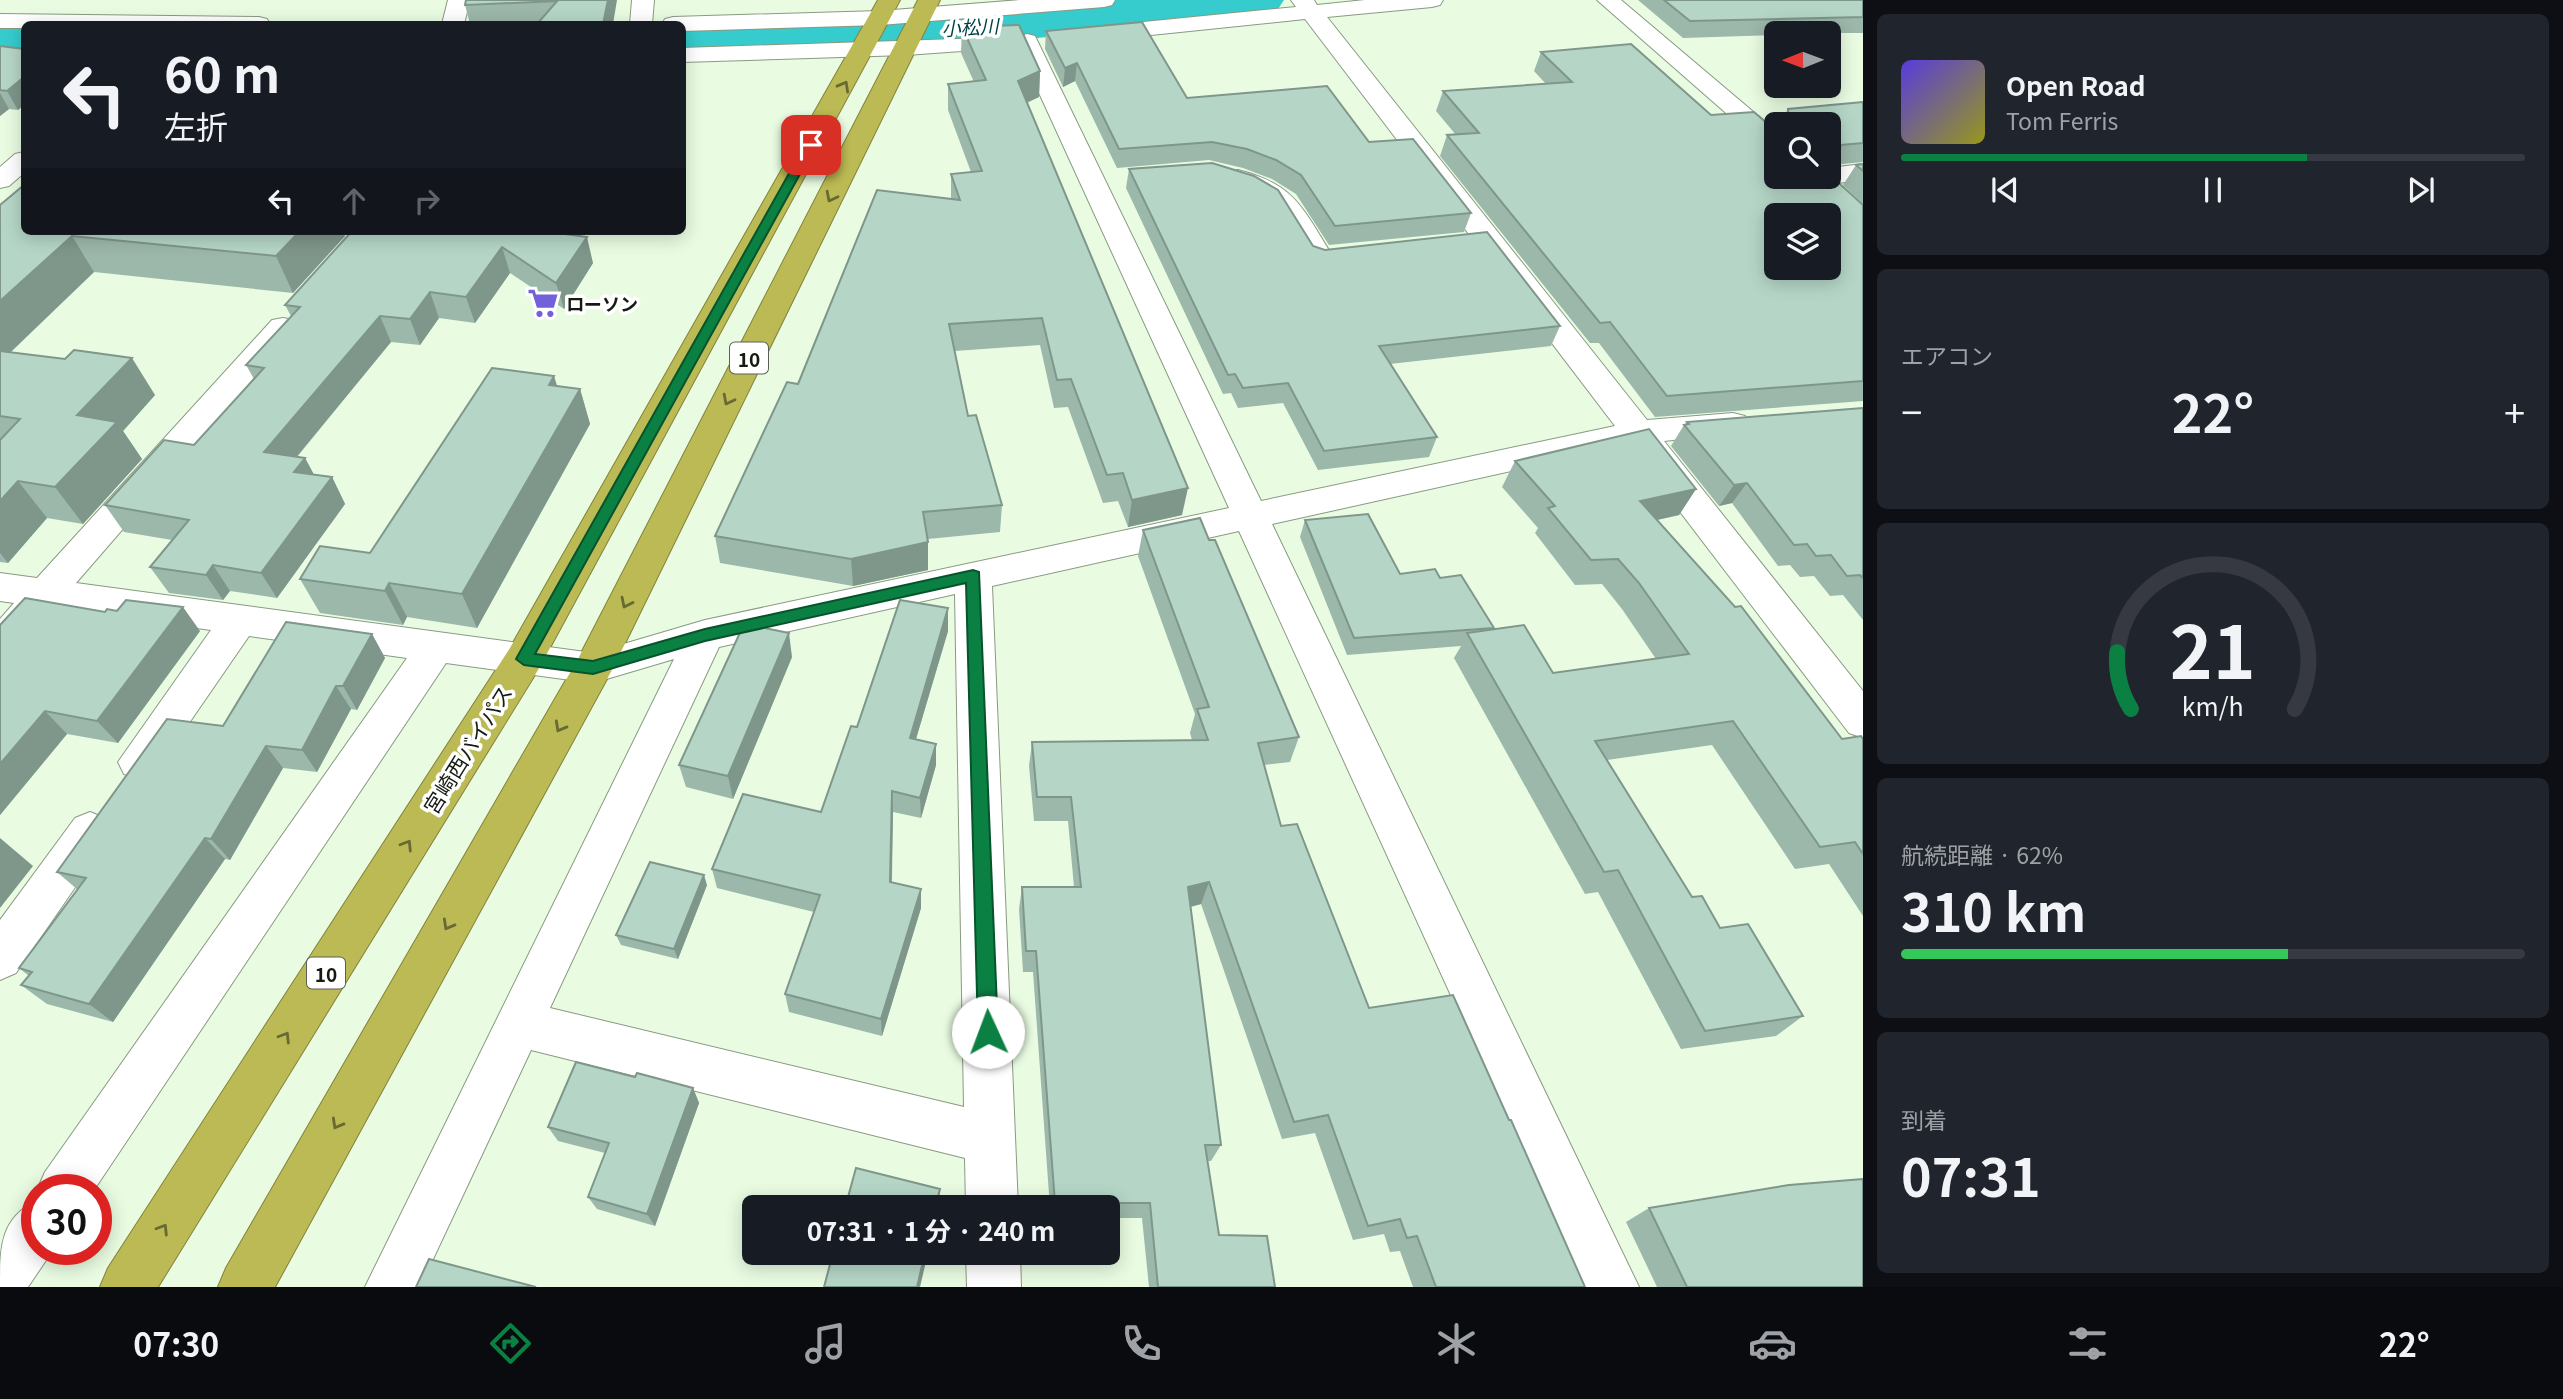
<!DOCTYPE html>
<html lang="ja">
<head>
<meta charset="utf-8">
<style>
  :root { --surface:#171b24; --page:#20242c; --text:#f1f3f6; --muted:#9ea1a6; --line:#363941; --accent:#0b8043 }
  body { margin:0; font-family:Georgia,"Noto Sans JP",serif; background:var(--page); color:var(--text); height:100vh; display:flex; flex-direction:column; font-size:26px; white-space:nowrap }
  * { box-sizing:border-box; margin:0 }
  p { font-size:23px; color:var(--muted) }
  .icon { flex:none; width:38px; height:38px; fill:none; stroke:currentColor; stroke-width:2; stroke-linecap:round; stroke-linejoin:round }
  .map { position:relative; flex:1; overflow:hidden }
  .sheet { display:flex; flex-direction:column; gap:14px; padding:14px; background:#0d0f14; width:700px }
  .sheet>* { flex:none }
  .hud { position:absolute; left:21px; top:21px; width:665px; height:214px; border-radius:10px; box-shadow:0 4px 18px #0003; background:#171b24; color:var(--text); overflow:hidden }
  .needle { width:46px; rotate:269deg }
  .buttons { position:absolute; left:1764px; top:21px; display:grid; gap:14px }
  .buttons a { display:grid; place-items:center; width:77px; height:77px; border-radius:10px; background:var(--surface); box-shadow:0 4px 18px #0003; font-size:35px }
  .speed { position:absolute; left:21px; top:1174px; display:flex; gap:14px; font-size:35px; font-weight:700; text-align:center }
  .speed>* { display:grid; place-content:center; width:91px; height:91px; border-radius:50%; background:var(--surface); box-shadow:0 4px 18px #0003; line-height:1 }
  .speed .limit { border:10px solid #d22; background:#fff; color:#111 }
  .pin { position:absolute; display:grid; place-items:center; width:60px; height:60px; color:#fff; margin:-30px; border-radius:14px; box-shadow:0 4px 10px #0006 }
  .me { position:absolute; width:77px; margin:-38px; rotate:358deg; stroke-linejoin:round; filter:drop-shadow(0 0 5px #0008) }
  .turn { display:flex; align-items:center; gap:24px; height:147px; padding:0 28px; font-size:32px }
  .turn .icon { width:91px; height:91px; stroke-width:2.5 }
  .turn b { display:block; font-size:49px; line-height:60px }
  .lanes { display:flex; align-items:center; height:66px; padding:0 28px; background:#0003; justify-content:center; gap:35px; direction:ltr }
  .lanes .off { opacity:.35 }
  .big { font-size:52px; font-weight:700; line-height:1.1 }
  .sheet .widget { flex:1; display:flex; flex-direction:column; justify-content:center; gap:10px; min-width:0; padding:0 24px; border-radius:10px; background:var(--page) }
  .sheet .dial { align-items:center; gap:0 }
  .dial svg { height:182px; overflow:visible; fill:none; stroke:var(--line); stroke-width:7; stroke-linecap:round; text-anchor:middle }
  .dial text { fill:var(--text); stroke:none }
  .song { display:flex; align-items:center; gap:21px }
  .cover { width:84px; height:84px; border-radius:10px; background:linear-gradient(135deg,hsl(250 70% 55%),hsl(60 70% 35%)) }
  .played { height:7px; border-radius:4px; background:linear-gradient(90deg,var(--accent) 65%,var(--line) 65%) }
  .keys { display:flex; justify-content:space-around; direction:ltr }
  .heat { display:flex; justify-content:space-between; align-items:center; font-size:38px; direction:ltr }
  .charge { height:10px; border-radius:5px; background:linear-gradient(90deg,#34c759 62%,var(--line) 0) }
  .trip { position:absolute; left:742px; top:1195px; width:378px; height:70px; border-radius:10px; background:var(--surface); box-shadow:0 4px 18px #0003; font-weight:700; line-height:70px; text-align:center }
  .tab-bar { display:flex; height:112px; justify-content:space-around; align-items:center; background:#090b0e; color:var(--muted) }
  .tab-bar .icon { width:49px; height:49px }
  .tab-bar .on { color:var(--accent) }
  .tab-bar b { font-size:32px; color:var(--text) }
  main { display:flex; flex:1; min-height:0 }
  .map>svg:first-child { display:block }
</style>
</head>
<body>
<main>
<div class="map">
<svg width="1863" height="1287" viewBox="0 0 1863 1287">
  <rect width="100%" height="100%" fill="#e9fce2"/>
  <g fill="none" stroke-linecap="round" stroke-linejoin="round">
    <g fill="#36cbcd" fill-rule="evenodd">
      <path d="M1078 0H1284L1276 12 1256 17 984 43 682 55V24H666L682 21 984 9Z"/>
      <path d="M0 16H24L44 21 47 24H24V50H0Z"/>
    </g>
    <g stroke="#899a82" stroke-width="2">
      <g id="street">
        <path d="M448 0H470L464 24H442Z"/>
        <path d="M632 0H654L652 24H630Z"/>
        <path d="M1020 0H1115L1112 5 1104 7 880 25 682 31V24H662L665 19 673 17 880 11Z"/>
        <path d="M1291 0H1314L1317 5 1365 0H1443L1440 5 1432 7 1327 17 1647 420 1733 413 1745 416 1749 424 1745 432 1664 441 1863 691V738L1849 733 1629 445 1272 524 1639 1287H1584L1239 531 992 586 1018 1208H966L965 1158 531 1050 420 1287H365L674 659 593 683 446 663 94 1190H37L45 1172 407 658 249 636 154 774 139 779 124 774 118 762 211 630 54 608 14 655 0 659V619L14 603 0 601V573L37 578 272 320 283 318 294 320 298 327 76 583 593 653 705 620 1229 508 1018 47 906 55 682 62V48L1018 37 1027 34 1035 36 1261 501 1615 426 1305 19 1093 41 1085 39 1081 34 1085 29 1093 27 1296 7ZM955 594 964 1107 550 1008 719 647Z"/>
        <path d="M1597 0H1621L1776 131V152L1767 149Z"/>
        <path d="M0 14 259 17 267 19 270 24H24V28H0Z"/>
        <path d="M24 152V173L9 186 0 188V167L15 154Z"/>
        <path d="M1863 164V180L1829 184 1820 182 1816 177H1829V168Z"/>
        <path d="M1238 170C1295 184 1303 209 1332 255L1328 261 1318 264 1308 261C1298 246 1285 216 1272 206 1258 195 1234 191 1225 178L1229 172Z"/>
        <path d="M90 812 105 818 112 831 105 844 16 973 0 980V920L75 818Z"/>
        <path d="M37 1200V1250H53L28 1287H0C0 1246 0 1219 37 1200Z"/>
        <path d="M966 1253H1020L1021 1287H967Z"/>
      </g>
    </g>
    <g stroke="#82823d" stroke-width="2">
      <g id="highway">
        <path d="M878 0H900L538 670 158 1287H100L108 1268 510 648Z"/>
        <path d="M918 0H940L613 668 275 1287H218L226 1268 578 659Z"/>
      </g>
    </g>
    <use href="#street" fill="#fff" fill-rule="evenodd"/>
    <use href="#highway" fill="#bcba54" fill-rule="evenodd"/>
  </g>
  <g fill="#9cb8ab">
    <path d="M466 0H617L539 22 480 24H470L465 5Z"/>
    <path d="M1638 0H1863V33H1776V35L1683 38Z"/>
    <path d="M962 27 1040 71 1039 97 1027 103 1182 515 1128 527 1118 501 1103 503 1068 407 1054 408 1040 345 955 351 968 416 1002 505 1000 532 928 539V570L853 586 720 563 715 536 798 384 951 199V174L971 172 948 110V84L974 82 961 53Z"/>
    <path d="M1046 31 1187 98 1369 142 1471 213 1464 232 1329 245 1296 194 1272 179 1243 168 1209 160 1117 168 1075 81 1063 87 1045 49Z"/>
    <path d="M0 46 24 49V105L18 110 9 109 0 116Z"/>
    <path d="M1541 52 1711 115 1863 205V401L1655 417 1599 343H1590L1440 156 1447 135H1456L1436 111 1443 91 1546 84 1534 71Z"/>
    <path d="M1863 102V162L1832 165 1829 170V124H1780L1788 109Z"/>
    <path d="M1863 164V204L1843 185 1856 165Z"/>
    <path d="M1129 169 1313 246 1560 326 1551 346 1390 364 1437 437 1429 457 1318 470 1283 403 1238 408 1231 393 1223 394 1126 188Z"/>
    <path d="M0 205 345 236 293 293 94 272 10 353 155 395 123 431 142 459 83 524 47 518 8 563 0 562Z"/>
    <path d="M352 231H550L549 232 593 263 564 309 510 273 475 323 439 318 420 345 391 342 297 457 305 458 314 475 332 477 345 504 277 598 230 591 223 600 169 593 150 567 172 540 124 532 105 505 194 445 254 379 246 365 291 316 285 305Z"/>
    <path d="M557 386 580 389 590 424 477 628 407 617 403 625 320 613 300 579 370 553Z"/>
    <path d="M1863 408V620L1843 595 1830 596 1814 576 1800 577 1790 565 1778 566 1732 503 1719 506 1671 446 1684 425 1687 422Z"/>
    <path d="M1515 461 1696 489 1679 515 1657 520 1842 739H1863V916L1829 864 1795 869 1712 745 1607 760 1692 897 1803 1016 1776 1036 1681 1049 1598 892 1585 894 1454 658 1461 646 1347 655 1300 537 1305 520 1400 574 1440 578 1494 628 1493 630 1553 673 1656 659 1622 609 1602 584 1575 585 1535 533 1538 528 1502 487Z"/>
    <path d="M1143 530 1209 540 1299 737 1290 762 1264 765 1281 826 1369 1008 1585 1287H1413L1400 1251 1390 1252 1384 1234 1353 1240 1315 1133 1282 1139 1201 904 1191 907 1221 1145 1211 1161H1207L1219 1235 1275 1287H1149L1142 1218H1108V1208H1050L1033 972H1023L1019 909 1022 887H1074L1068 821H1034L1029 766 1032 742 1192 740 1190 733 1195 714 1138 556Z"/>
    <path d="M0 625 200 631 118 743 67 734 0 815Z"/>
    <path d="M948 631 916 739 936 744V765L921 818 893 812 892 882 921 908 882 1036 789 1012 785 994 814 912 717 888 712 869 821 812 857 727Z"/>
    <path d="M372 634 385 658 357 710 351 709 317 772 283 768 230 860 225 859 113 1022 47 1004 21 985 29 976 19 968 78 890 57 872 223 726Z"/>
    <path d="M792 657 733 799 686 787 679 765Z"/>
    <path d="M707 885 678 959 621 945 616 935Z"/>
    <path d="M635 1077 693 1088 699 1103 655 1226 597 1209 588 1197 605 1153 558 1141 548 1127Z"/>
    <path d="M1649 1208 1863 1287H1657L1626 1222Z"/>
  </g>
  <g fill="#7f968b">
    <path d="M608 0H617L613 24H603Z"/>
    <path d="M1077 63 1075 81 1063 87 1065 68Z"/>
    <path d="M1040 71 1039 97 1016 107 1018 81Z"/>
    <path d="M24 77V105L18 110 7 91Z"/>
    <path d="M0 93 9 109 0 116Z"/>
    <path d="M300 231H343L345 236 293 293 276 256Z"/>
    <path d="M72 236 94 272 0 362V301Z"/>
    <path d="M587 237 593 263 564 309 556 283Z"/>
    <path d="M502 247 510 273 475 323 466 297Z"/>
    <path d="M430 292 439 318 420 345 410 319Z"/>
    <path d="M380 316 391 342 279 478 264 452Z"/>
    <path d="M132 358 155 395 123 431 142 459 83 524 55 487 77 415Z"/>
    <path d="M554 376 565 411 549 385Z"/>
    <path d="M580 389 590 424 477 628 462 594Z"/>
    <path d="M305 458 319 484 294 472Z"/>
    <path d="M332 477 345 504 277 598 261 573Z"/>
    <path d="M18 481 47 518 8 563 0 553V501Z"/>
    <path d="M1747 483 1732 503 1719 506 1734 485Z"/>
    <path d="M1188 488 1182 515 1128 527 1132 500Z"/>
    <path d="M1696 489 1679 515 1625 527 1640 501Z"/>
    <path d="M928 542V570L853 586 851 559Z"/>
    <path d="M213 565 230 591 223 600 206 575Z"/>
    <path d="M389 583 407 617 403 625 385 591Z"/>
    <path d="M183 607 200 631 118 743 97 721Z"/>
    <path d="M948 608V631L910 759V738Z"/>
    <path d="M789 633 792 657 733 799 728 776Z"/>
    <path d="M372 634 385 658 357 710 343 686Z"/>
    <path d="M336 686 351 709 317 772 302 750Z"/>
    <path d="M45 711 67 734 0 815V764Z"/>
    <path d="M936 744V765L921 818 920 798Z"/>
    <path d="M266 746 283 768 230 860 211 839Z"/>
    <path d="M892 791 893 812 891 901 890 882Z"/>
    <path d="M0 838 33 866 0 908Z"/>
    <path d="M205 838 225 859 113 1022 89 1004Z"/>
    <path d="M704 875 707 885 678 959 674 949Z"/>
    <path d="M1209 882 1201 904 1181 909 1188 887Z"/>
    <path d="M921 889V908L882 1036 881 1019Z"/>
    <path d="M693 1088 699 1103 655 1226 647 1214Z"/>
    <path d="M940 1189 938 1208H935Z"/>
    <path d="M925 1253H928L920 1287H917Z"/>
  </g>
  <g fill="#b5d6c7" stroke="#7f968b" stroke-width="2" fill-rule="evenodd">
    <path d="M466 0H557V1L465 5Z"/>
    <path d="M558 0H608L603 24H537Z"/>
    <path d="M1664 0H1863V17L1690 21Z"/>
    <path d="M1142 22 1187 98 1327 86 1369 142 1413 139 1471 213 1335 226 1301 175 1276 160 1247 149 1212 142 1119 149 1077 63 1065 68 1046 31Z"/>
    <path d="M1019 25 1040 71 1018 81 1188 488 1132 500 1123 473 1107 475 1071 379 1057 380 1042 318 949 324 968 416 976 415 1002 505 923 512 928 542 851 559 715 536 787 382 798 384 877 190 960 200 951 174 982 171 948 84 986 80 962 27Z"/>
    <path d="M1631 44 1711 115 1754 112 1776 131V177H1829V174L1863 205V381L1667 396 1610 322 1600 323 1447 135 1479 133 1443 91 1572 82 1541 52ZM1776 215H1829V268H1776Z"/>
    <path d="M0 46 24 49V77L7 91 0 90Z"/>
    <path d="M1863 102V143L1841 145 1839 154H1829V124H1789L1788 109Z"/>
    <path d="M1212 163 1254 176 1278 190 1313 246 1325 250 1487 232 1560 326 1379 346 1437 437 1324 451 1288 383 1243 388 1235 374 1228 375 1129 169Z"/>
    <path d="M1863 164V171L1856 165Z"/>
    <path d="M24 185V231H300L276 256 72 236 0 301V205Z"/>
    <path d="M352 231H543L587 237 556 283 502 247 466 297 430 292 410 319 380 316 264 452 305 458 294 472 332 477 261 573 213 565 206 575 150 567 189 520 105 505 164 440 194 445 264 368 246 365 300 307 285 305Z"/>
    <path d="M74 350 132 358 77 415 117 422 55 487 18 481 0 501V440L20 419 0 416V351L65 359Z"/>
    <path d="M492 368 554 376 549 385 580 389 462 594 389 583 385 591 300 579 320 546 370 553Z"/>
    <path d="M1863 408V578L1860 575 1847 576 1831 555 1816 556 1807 544 1794 545 1747 483 1734 485 1684 425 1689 424 1687 422Z"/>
    <path d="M1649 429 1696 489 1640 501 1735 607 1741 606 1842 739 1861 736 1863 739V854L1855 842 1820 847 1733 721 1595 741 1692 897 1702 896 1720 928 1748 924 1803 1016 1705 1031 1618 870 1604 872 1467 633 1524 625 1553 673 1689 654 1639 583 1618 559 1591 560 1548 508 1555 506 1515 461Z"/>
    <path d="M1368 514 1400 574 1435 569 1440 578 1461 575 1494 628 1354 638 1305 520Z"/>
    <path d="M1200 518 1209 540H1215L1299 737 1258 743 1281 826 1297 824 1369 1008 1453 995 1509 1120H1511L1585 1287H1436L1417 1236 1407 1238 1400 1219 1368 1226 1328 1115 1294 1122 1209 882 1188 887 1221 1145H1205L1219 1235 1267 1236 1275 1287H1158L1150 1203H1055L1036 951H1026L1022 887H1081L1071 797H1037L1032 742 1208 740 1197 709 1209 707 1143 530Z"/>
    <path d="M25 598 105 612 107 609 117 611 126 600 183 607 97 721 45 711 0 764V625Z"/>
    <path d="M900 600 948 608 910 738 936 744 920 798 892 791 890 882 921 889 881 1019 785 994 820 895 712 869 743 794 821 812 851 726 857 727Z"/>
    <path d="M286 622 372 634 343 686H336L302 750 266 746 211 839 205 838 89 1004 21 985 32 972 19 968 86 878 57 872 167 719 223 726Z"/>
    <path d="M744 624 789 633 728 776 679 765Z"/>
    <path d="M650 862 704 875 674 949 616 935Z"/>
    <path d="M576 1062 635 1077 637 1073 693 1088 647 1214 588 1197 609 1143 548 1127Z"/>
    <path d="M856 1168 940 1189 935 1208H845Z"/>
    <path d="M1863 1179V1287H1687L1649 1208 1789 1185Z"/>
    <path d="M833 1253H925L917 1287H824Z"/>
    <path d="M429 1259 536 1287H416Z"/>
  </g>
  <defs><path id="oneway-chevron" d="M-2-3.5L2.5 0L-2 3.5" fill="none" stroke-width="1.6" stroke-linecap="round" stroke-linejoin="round" transform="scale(1.75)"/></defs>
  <g stroke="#686a33">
    <use href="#oneway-chevron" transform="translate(844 86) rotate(-61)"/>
    <use href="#oneway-chevron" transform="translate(831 197) rotate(117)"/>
    <use href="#oneway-chevron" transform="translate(728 400) rotate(117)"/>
    <use href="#oneway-chevron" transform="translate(626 603) rotate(116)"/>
    <use href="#oneway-chevron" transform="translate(560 727) rotate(119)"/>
    <use href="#oneway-chevron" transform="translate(407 845) rotate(-58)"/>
    <use href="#oneway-chevron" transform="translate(448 925) rotate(119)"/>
    <use href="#oneway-chevron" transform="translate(285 1037) rotate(-58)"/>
    <use href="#oneway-chevron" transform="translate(337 1124) rotate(119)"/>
    <use href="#oneway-chevron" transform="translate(163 1229) rotate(-58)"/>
  </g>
  <path fill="#0b8043" stroke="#07532c" stroke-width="2" d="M811 142 816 145 535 654 593 661 705 629 973 570 979 572 998 1032 995 1039 988 1041 981 1039 978 1032 966 583 705 641 593 674 524 665 516 659 805 145Z"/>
  <defs>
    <g id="supermarket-bare" transform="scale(2.415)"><path d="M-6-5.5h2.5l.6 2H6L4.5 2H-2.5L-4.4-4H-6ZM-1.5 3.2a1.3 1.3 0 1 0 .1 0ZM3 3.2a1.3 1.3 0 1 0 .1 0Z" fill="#7162dc" stroke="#fff" stroke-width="2.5" paint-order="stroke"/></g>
  </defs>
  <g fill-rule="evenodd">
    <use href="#supermarket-bare" x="543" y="303"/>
  </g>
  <g text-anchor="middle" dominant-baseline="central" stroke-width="7" stroke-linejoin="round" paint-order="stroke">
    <g font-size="18" font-weight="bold" fill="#151b12" stroke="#fff" text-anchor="start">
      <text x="566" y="303">ローソン</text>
    </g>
    <g font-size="19" font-style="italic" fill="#004243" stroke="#fff">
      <text transform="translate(970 26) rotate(-3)">小松川</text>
    </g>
    <g fill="#fff" stroke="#5b5f59" stroke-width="2">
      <rect x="730" y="342.5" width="38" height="31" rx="5"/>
      <rect x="307" y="957.5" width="38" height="31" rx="5"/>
    </g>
    <g font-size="19" font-weight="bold" fill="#151b12">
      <text x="749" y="358">10</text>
      <text x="326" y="973">10</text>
    </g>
    <g font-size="21" fill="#151b12" stroke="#fff">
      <text transform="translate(467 749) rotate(-58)">宮崎西バイパス</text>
    </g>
  </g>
</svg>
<div class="buttons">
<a><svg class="needle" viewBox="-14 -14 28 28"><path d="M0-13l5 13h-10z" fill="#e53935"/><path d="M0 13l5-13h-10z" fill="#9ea1a6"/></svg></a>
<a><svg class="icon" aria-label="search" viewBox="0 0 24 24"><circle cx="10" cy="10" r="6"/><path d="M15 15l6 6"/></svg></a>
<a><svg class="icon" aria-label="layers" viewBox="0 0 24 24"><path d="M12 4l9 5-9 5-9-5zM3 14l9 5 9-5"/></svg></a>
</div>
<div class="speed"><div class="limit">30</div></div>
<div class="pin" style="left:811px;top:145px;background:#d93025"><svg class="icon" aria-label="arrive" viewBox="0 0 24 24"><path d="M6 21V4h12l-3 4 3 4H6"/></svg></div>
<svg class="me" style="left:988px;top:1032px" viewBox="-20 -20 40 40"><circle r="19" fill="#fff"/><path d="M0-13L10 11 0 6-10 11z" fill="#0b8043"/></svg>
<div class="trip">07:31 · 1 分 · 240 m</div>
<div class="hud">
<div class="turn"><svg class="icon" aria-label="left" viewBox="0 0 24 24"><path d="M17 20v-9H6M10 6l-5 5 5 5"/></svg><div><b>60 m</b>左折</div></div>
<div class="lanes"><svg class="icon" aria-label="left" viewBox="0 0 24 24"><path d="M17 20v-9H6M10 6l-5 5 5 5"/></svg><svg class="icon off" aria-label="ahead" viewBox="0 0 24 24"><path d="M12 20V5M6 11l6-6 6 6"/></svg><svg class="icon off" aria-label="right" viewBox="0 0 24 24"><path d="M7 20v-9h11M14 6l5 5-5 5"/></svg></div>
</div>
</div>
<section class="sheet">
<div class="widget">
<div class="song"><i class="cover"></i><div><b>Open Road</b><p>Tom Ferris</p></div></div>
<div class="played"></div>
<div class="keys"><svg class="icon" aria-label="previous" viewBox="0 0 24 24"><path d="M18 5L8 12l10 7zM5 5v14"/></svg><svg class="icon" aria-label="pause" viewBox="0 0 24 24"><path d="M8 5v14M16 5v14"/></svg><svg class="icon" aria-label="next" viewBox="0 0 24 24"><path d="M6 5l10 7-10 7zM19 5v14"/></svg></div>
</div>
<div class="widget"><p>エアコン</p>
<div class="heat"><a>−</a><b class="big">22°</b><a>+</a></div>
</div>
<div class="widget dial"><svg viewBox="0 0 100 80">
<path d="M14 69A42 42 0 1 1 86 69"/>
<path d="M14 69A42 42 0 0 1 8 44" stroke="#0b8043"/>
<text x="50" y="56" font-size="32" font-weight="700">21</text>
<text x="50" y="72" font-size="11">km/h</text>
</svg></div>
<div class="widget"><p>航続距離 · 62%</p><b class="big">310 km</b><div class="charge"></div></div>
<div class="widget"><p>到着</p><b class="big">07:31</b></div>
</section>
</main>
<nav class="tab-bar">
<b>07:30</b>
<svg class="icon on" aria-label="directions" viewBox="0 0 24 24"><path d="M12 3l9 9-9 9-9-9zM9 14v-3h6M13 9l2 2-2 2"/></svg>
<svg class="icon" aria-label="music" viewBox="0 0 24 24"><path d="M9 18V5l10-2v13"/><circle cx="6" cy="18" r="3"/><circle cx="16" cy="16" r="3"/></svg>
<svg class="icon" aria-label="phone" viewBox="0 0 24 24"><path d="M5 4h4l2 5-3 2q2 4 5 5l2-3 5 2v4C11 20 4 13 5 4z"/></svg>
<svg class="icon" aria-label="climate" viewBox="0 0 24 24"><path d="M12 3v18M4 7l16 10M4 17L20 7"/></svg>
<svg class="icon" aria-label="car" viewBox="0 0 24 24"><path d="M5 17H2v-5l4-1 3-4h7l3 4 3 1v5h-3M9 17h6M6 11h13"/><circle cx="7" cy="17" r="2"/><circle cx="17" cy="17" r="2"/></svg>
<svg class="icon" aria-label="filters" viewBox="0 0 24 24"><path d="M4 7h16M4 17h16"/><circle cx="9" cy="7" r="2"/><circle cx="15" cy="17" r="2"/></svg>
<b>22°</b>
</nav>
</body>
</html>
